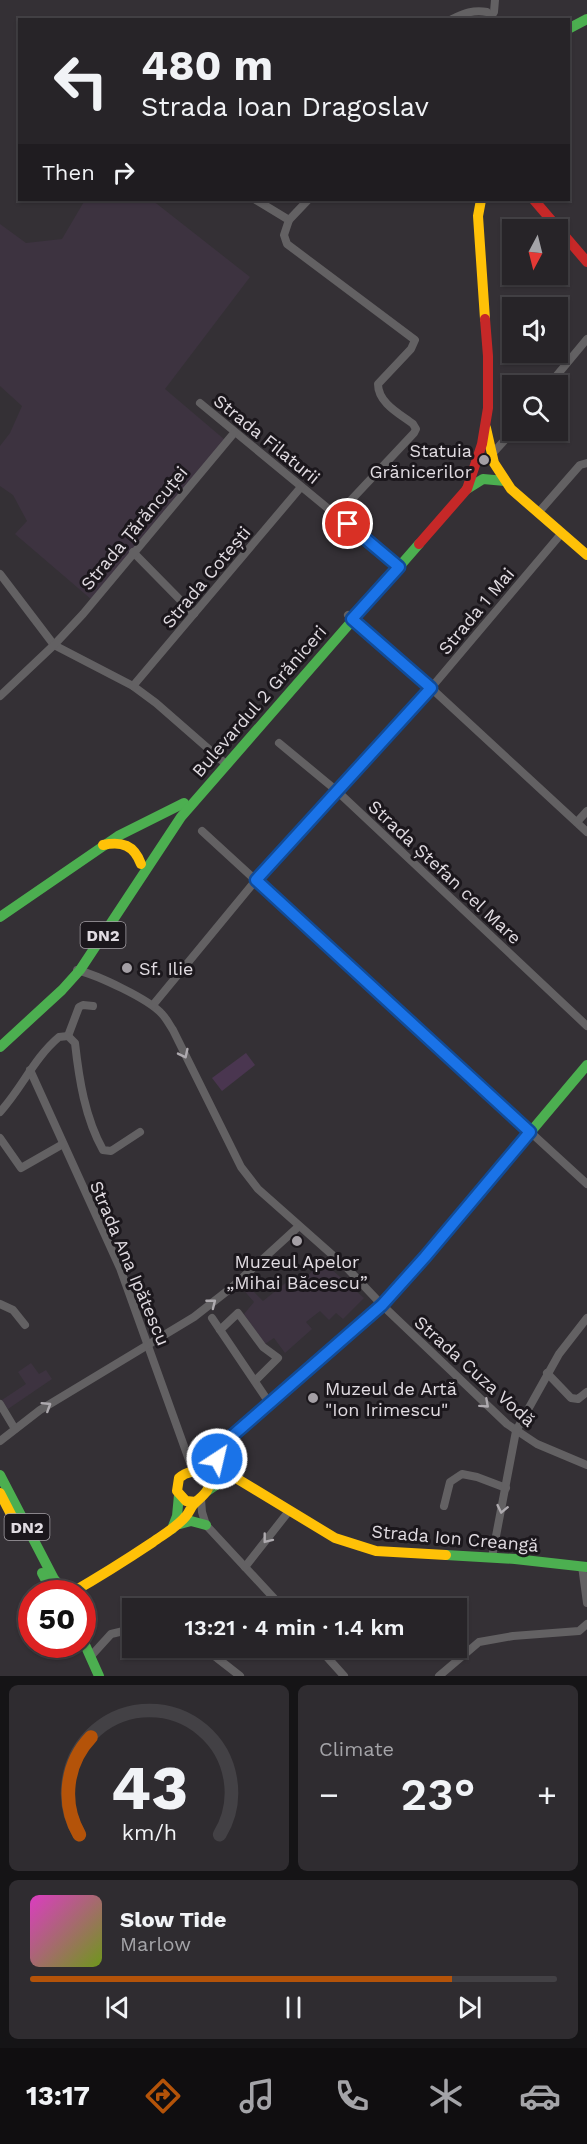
<!DOCTYPE html>
<html lang="en">
<head>
<meta charset="utf-8">
<style>
  :root { --surface:#272428; --page:#2f2c30; --text:#f1f3f6; --muted:#a4a4a8; --line:#434145; --accent:#b45309 }
  body { margin:0; font-family:"Work Sans",sans-serif; background:var(--page); color:var(--text); height:100vh; display:flex; flex-direction:column; font-size:22px; white-space:nowrap }
  * { box-sizing:border-box; margin:0 }
  p { font-size:20px; color:var(--muted) }
  .icon { flex:none; width:33px; height:33px; fill:none; stroke:currentColor; stroke-width:2; stroke-linecap:round; stroke-linejoin:round }
  .map { position:relative; height:1676px; overflow:hidden }
  .sheet { display:flex; flex-direction:column; gap:9px; padding:9px; background:#151416; flex:1 }
  .sheet>* { flex:none }
  .hud { position:absolute; left:18px; top:18px; width:552px; height:183px; border-radius:0px; box-shadow:0 2px 4px #0004,0 0 0 2px var(--line); background:#272428; color:var(--text); overflow:hidden }
  .needle { width:39px; rotate:187deg }
  .controls { position:absolute; left:502px; top:219px; display:grid; gap:12px }
  .controls a { display:grid; place-items:center; width:66px; height:66px; border-radius:0px; background:var(--surface); box-shadow:0 2px 4px #0004,0 0 0 2px var(--line); font-size:30px }
  .speed { position:absolute; left:18px; top:1580px; display:flex; gap:12px; font-size:30px; font-weight:700; text-align:center }
  .speed>* { display:grid; place-content:center; width:78px; height:78px; border-radius:50%; background:var(--surface); box-shadow:0 2px 4px #0004,0 0 0 2px var(--line); line-height:1 }
  .speed .limit { border:9px solid #d22; background:#fff; color:#111 }
  .pin { position:absolute; display:grid; place-items:center; width:51px; height:51px; color:#fff; margin:-26px; border:3px solid #fff; border-radius:50%; box-shadow:0 2px 6px #0007 }
  .me { position:absolute; width:66px; margin:-33px; rotate:35deg; stroke-linejoin:round; filter:drop-shadow(0 0 4px #0008) }
  .turn { display:flex; align-items:center; gap:21px; height:126px; padding:0 24px; font-size:27px }
  .turn .icon { width:78px; height:78px; stroke-width:2.5 }
  .turn b { display:block; font-size:42px; line-height:51px }
  .then { display:flex; align-items:center; height:57px; padding:0 24px; background:#0003; gap:12px; font-size:22px }
  .big { font-size:45px; font-weight:600; line-height:1.1 }
  .sheet .tile { flex:1; display:flex; flex-direction:column; justify-content:center; gap:9px; min-width:0; padding:0 21px; border-radius:9px; background:var(--page) }
  .sheet .dial { align-items:center; gap:0 }
  .dial svg { height:156px; overflow:visible; fill:none; stroke:var(--line); stroke-width:7; stroke-linecap:round; text-anchor:middle }
  .dial text { fill:var(--text); stroke:none }
  .song { display:flex; align-items:center; gap:18px }
  .cover { width:72px; height:72px; border-radius:9px; background:linear-gradient(135deg,hsl(310 70% 55%),hsl(80 70% 35%)) }
  .played { height:6px; border-radius:3px; background:linear-gradient(90deg,var(--accent) 80%,var(--line) 80%) }
  .keys { display:flex; justify-content:space-around; direction:ltr }
  .heat { display:flex; justify-content:space-between; align-items:center; font-size:33px; direction:ltr }
  .sheet .tiles { flex:1; display:grid; gap:9px; grid-template-columns:1fr 1fr }
  .tile:last-child { grid-column:span 2 }
  .trip { position:absolute; left:122px; top:1598px; width:345px; height:60px; border-radius:0px; background:var(--surface); box-shadow:0 2px 4px #0004,0 0 0 2px var(--line); font-weight:600; line-height:60px; text-align:center }
  .tab-bar { display:flex; height:96px; justify-content:space-around; align-items:center; background:#100e10; color:var(--muted) }
  .tab-bar .icon { width:42px; height:42px }
  .tab-bar .selected { color:var(--accent) }
  .tab-bar b { font-size:27px; color:var(--text) }
  .map>svg:first-child { display:block }
</style>
</head>
<body>
<div class="map">
<svg width="587" height="1676" viewBox="0 0 587 1676">
  <rect width="100%" height="100%" fill="#343035"/>
  <g fill="#3d3340">
    <path d="M85 200H152L250 277 165 389 225 440 92 600 15 534 27 521 13 495 0 486V446L10 433 22 406 0 386V224L26 243 62 239Z"/>
    <path d="M322 1261 364 1298 343 1319 336 1313 329 1320 320 1311 306 1322 312 1329 285 1353 274 1338 265 1344 244 1314 254 1302 241 1287 245 1283 263 1301 288 1281 296 1288Z"/>
    <path d="M31 1363 39 1374 46 1370 52 1379 8 1409 2 1400 26 1384 18 1372Z"/>
  </g>
  <path fill="#4a3650" d="M246 1053 255 1065 222 1091 212 1078Z"/>
  <g fill="none" stroke-linecap="round" stroke-linejoin="round">
    <g stroke="#636163" stroke-width="8">
      <path d="M491 17 494 12 495 0"/>
      <path d="M450 20C463 14 473 9 487 12L491 20"/>
      <path d="M256 200 289 220 284 235 287 244 415 340 411 349 378 384C378 403 400 414 413 424L416 429 414 433 337 515"/>
      <path d="M289 220 308 200"/>
      <path d="M548 386 587 339"/>
      <path d="M200 403 399 567"/>
      <path d="M492 454 514 430"/>
      <path d="M538 513 580 465 587 463"/>
      <path d="M133 552 194 614"/>
      <path d="M0 574 54 645 133 686 156 703 227 765"/>
      <path d="M348 615 431 688 587 832"/>
      <path d="M133 686 301 487"/>
      <path d="M0 696 54 645 83 614 234 433"/>
      <path d="M279 743 337 791 587 1026"/>
      <path d="M577 822 587 811"/>
      <path d="M202 831 587 1184"/>
      <path d="M77 970C97 975 149 999 162 1014 166 1018 169 1024 173 1030L241 1167 258 1189 346 1267 382 1305 507 1424 537 1444 587 1465"/>
      <path d="M153 1005 256 880 431 688 561 534"/>
      <path d="M68 1036 79 1007 83 1005 93 1006"/>
      <path d="M30 1070 120 1268 193 1471"/>
      <path d="M0 1112C22 1088 34 1058 59 1037L68 1036 75 1043C79 1079 85 1118 103 1150L111 1151 140 1132"/>
      <path d="M0 1138 21 1168 63 1144"/>
      <path d="M0 1304 13 1310 25 1325"/>
      <path d="M212 1318 270 1404"/>
      <path d="M220 1330 238 1313 263 1347 278 1358 255 1381"/>
      <path d="M547 1373 571 1398 578 1399 587 1392"/>
      <path d="M0 1404 15 1429"/>
      <path d="M0 1441 40 1410 194 1317 231 1288 298 1227"/>
      <path d="M201 1499 202 1512 206 1525 283 1608"/>
      <path d="M444 1506 450 1482 462 1474 477 1477 506 1488"/>
      <path d="M492 1557 516 1431 559 1354 587 1318"/>
      <path d="M582 1566 587 1603"/>
      <path d="M245 1567 289 1511"/>
      <path d="M200 1647 217 1658 240 1676"/>
      <path d="M318 1647 344 1676"/>
      <path d="M91 1656 111 1634 132 1629"/>
      <path d="M439 1676 479 1642 513 1636 579 1631 587 1624"/>
    </g>
    <g stroke="#4caf50" stroke-width="10">
      <path d="M568 29 587 19"/>
      <path d="M467 489 483 479 505 481"/>
      <path d="M0 917 118 836 184 803"/>
      <path d="M0 1047 62 990 80 970 181 817 419 544"/>
      <path d="M196 1471 216 1451 382 1305 425 1257 587 1065"/>
      <path d="M0 1475 54 1579 64 1591"/>
      <path d="M207 1491 231 1475"/>
      <path d="M180 1524 191 1521 206 1525"/>
      <path d="M172 1529 177 1516 179 1495"/>
      <path d="M446 1555 515 1559 587 1567"/>
      <path d="M42 1573 53 1593"/>
      <path d="M82 1638 99 1676"/>
    </g>
    <g stroke="#ffc107" stroke-width="10">
      <path d="M481 200 478 216 485 319"/>
      <path d="M486 428 494 463 511 489 587 555"/>
      <path d="M103 845C122 841 134 845 141 864"/>
      <path d="M205 1477 211 1474 231 1475 335 1538 376 1551 446 1555"/>
      <path d="M0 1493 17 1526"/>
      <path d="M71 1593C99 1577 126 1560 153 1542 164 1534 177 1527 186 1516 189 1513 190 1509 193 1505 200 1497 217 1488 204 1476 196 1469 186 1472 179 1478L177 1491 186 1501 196 1502"/>
    </g>
    <g stroke="#c62828" stroke-width="10">
      <path d="M534 200 587 262"/>
      <path d="M419 544 467 489 482 444 488 408V356L485 319"/>
    </g>
  </g>
  <defs><path id="oneway-chevron" d="M-2-3.5L2.5 0L-2 3.5" fill="none" stroke-width="1.6" stroke-linecap="round" stroke-linejoin="round" transform="scale(1.5)"/></defs>
  <g stroke="#aeaaaf">
    <use href="#oneway-chevron" transform="translate(184 1054) rotate(64)"/>
    <use href="#oneway-chevron" transform="translate(212 1303) rotate(-38)"/>
    <use href="#oneway-chevron" transform="translate(485 1404) rotate(42)"/>
    <use href="#oneway-chevron" transform="translate(47 1406) rotate(-32)"/>
    <use href="#oneway-chevron" transform="translate(502 1509) rotate(102)"/>
    <use href="#oneway-chevron" transform="translate(267 1539) rotate(128)"/>
  </g>
  <g fill="none" stroke-linecap="round" stroke-linejoin="round">
    <g stroke="#114b97" stroke-width="15">
      <path id="route" d="M217 1459 216 1450 382 1305 425 1257 530 1132 256 880 431 688 352 619 399 567 348 524"/>
    </g>
    <use href="#route" stroke="#1a73e8" stroke-width="10"/>
  </g>
  <g fill="#a49fa5" stroke="#1b171c" stroke-width="2">
    <circle cx="484" cy="460" r="6"/>
    <circle cx="127" cy="968" r="6"/>
    <circle cx="297" cy="1241" r="6"/>
    <circle cx="313" cy="1398" r="6"/>
  </g>
  <g text-anchor="middle" dominant-baseline="central" stroke-width="6" stroke-linejoin="round" paint-order="stroke">
    <g fill="#1b171c" stroke="#a5a0a6" stroke-width="1.5">
      <rect x="80.5" y="922" width="45" height="26" rx="4.5"/>
      <rect x="4.5" y="1514" width="45" height="26" rx="4.5"/>
    </g>
    <g font-size="16" font-weight="bold" fill="#e0dbe1">
      <text x="103" y="935">DN2</text>
      <text x="27" y="1527">DN2</text>
    </g>
    <g font-size="18" fill="#e0dbe1" stroke="#1b171c">
      <text transform="translate(267 439) rotate(39)">Strada Filaturii</text>
      <text transform="translate(134 528) rotate(-50)">Strada Țărăncuței</text>
      <text transform="translate(206 577) rotate(-50)">Strada Cotești</text>
      <text transform="translate(476 611) rotate(-50)">Strada 1 Mai</text>
      <text transform="translate(259 701) rotate(-49)">Bulevardul 2 Grăniceri</text>
      <text transform="translate(445 872) rotate(43)">Strada Ștefan cel Mare</text>
      <text transform="translate(130 1263) rotate(67)">Strada Ana Ipătescu</text>
      <text transform="translate(475 1371) rotate(42)">Strada Cuza Vodă</text>
      <text transform="translate(455 1538) rotate(5)">Strada Ion Creangă</text>
    </g>
    <g font-size="18" fill="#e0dbe1" stroke="#1b171c" text-anchor="start">
      <text x="472" y="450" text-anchor="end">Statuia<tspan x="472" dy="21">Grănicerilor</tspan></text>
      <text x="139" y="968">Sf. Ilie</text>
      <text x="297" y="1261" text-anchor="middle">Muzeul Apelor<tspan x="297" dy="21">„Mihai Băcescu”</tspan></text>
      <text x="325" y="1388">Muzeul de Artă<tspan x="325" dy="21">"Ion Irimescu"</tspan></text>
    </g>
  </g>
</svg>
<div class="controls">
<a><svg class="needle" viewBox="-14 -14 28 28"><path d="M0-13l5 13h-10z" fill="#e53935"/><path d="M0 13l5-13h-10z" fill="#a4a4a8"/></svg></a>
<a><svg class="icon" aria-label="sound" viewBox="0 0 24 24"><path d="M4 9h4l5-4v14l-5-4H4zM17 9q2 3 0 6"/></svg></a>
<a><svg class="icon" aria-label="search" viewBox="0 0 24 24"><circle cx="10" cy="10" r="6"/><path d="M15 15l6 6"/></svg></a>
</div>
<div class="speed"><div class="limit">50</div></div>
<div class="pin" style="left:348px;top:524px;background:#d93025"><svg class="icon" aria-label="arrive" viewBox="0 0 24 24"><path d="M6 21V4h12l-3 4 3 4H6"/></svg></div>
<svg class="me" style="left:217px;top:1459px" viewBox="-20 -20 40 40"><circle r="17" fill="#1a73e8" stroke="#fff" stroke-width="3"/><path d="M0-11L8 9 0 5-8 9z" fill="#fff"/></svg>
<div class="trip">13:21 · 4 min · 1.4 km</div>
<div class="hud">
<div class="turn"><svg class="icon" aria-label="left" viewBox="0 0 24 24"><path d="M17 20v-9H6M10 6l-5 5 5 5"/></svg><div><b>480 m</b>Strada Ioan Dragoslav</div></div>
<div class="then">Then<svg class="icon" aria-label="right" viewBox="0 0 24 24"><path d="M7 20v-9h11M14 6l5 5-5 5"/></svg></div>
</div>
</div>
<section class="sheet">
<div class="tiles">
<div class="tile dial"><svg viewBox="0 0 100 80">
<path d="M14 69A42 42 0 1 1 86 69"/>
<path d="M14 69A42 42 0 0 1 20 19" stroke="#b45309"/>
<text x="50" y="56" font-size="32" font-weight="700">43</text>
<text x="50" y="72" font-size="11">km/h</text>
</svg></div>
<div class="tile"><p>Climate</p>
<div class="heat"><a>−</a><b class="big">23°</b><a>+</a></div>
</div>
<div class="tile">
<div class="song"><i class="cover"></i><div><b>Slow Tide</b><p>Marlow</p></div></div>
<div class="played"></div>
<div class="keys"><svg class="icon" aria-label="previous" viewBox="0 0 24 24"><path d="M18 5L8 12l10 7zM5 5v14"/></svg><svg class="icon" aria-label="pause" viewBox="0 0 24 24"><path d="M8 5v14M16 5v14"/></svg><svg class="icon" aria-label="next" viewBox="0 0 24 24"><path d="M6 5l10 7-10 7zM19 5v14"/></svg></div>
</div>
</div>
</section>
<nav class="tab-bar">
<b>13:17</b>
<svg class="icon selected" aria-label="directions" viewBox="0 0 24 24"><path d="M12 3l9 9-9 9-9-9zM9 14v-3h6M13 9l2 2-2 2"/></svg>
<svg class="icon" aria-label="music" viewBox="0 0 24 24"><path d="M9 18V5l10-2v13"/><circle cx="6" cy="18" r="3"/><circle cx="16" cy="16" r="3"/></svg>
<svg class="icon" aria-label="phone" viewBox="0 0 24 24"><path d="M5 4h4l2 5-3 2q2 4 5 5l2-3 5 2v4C11 20 4 13 5 4z"/></svg>
<svg class="icon" aria-label="climate" viewBox="0 0 24 24"><path d="M12 3v18M4 7l16 10M4 17L20 7"/></svg>
<svg class="icon" aria-label="car" viewBox="0 0 24 24"><path d="M5 17H2v-5l4-1 3-4h7l3 4 3 1v5h-3M9 17h6M6 11h13"/><circle cx="7" cy="17" r="2"/><circle cx="17" cy="17" r="2"/></svg>
</nav>
</body>
</html>
